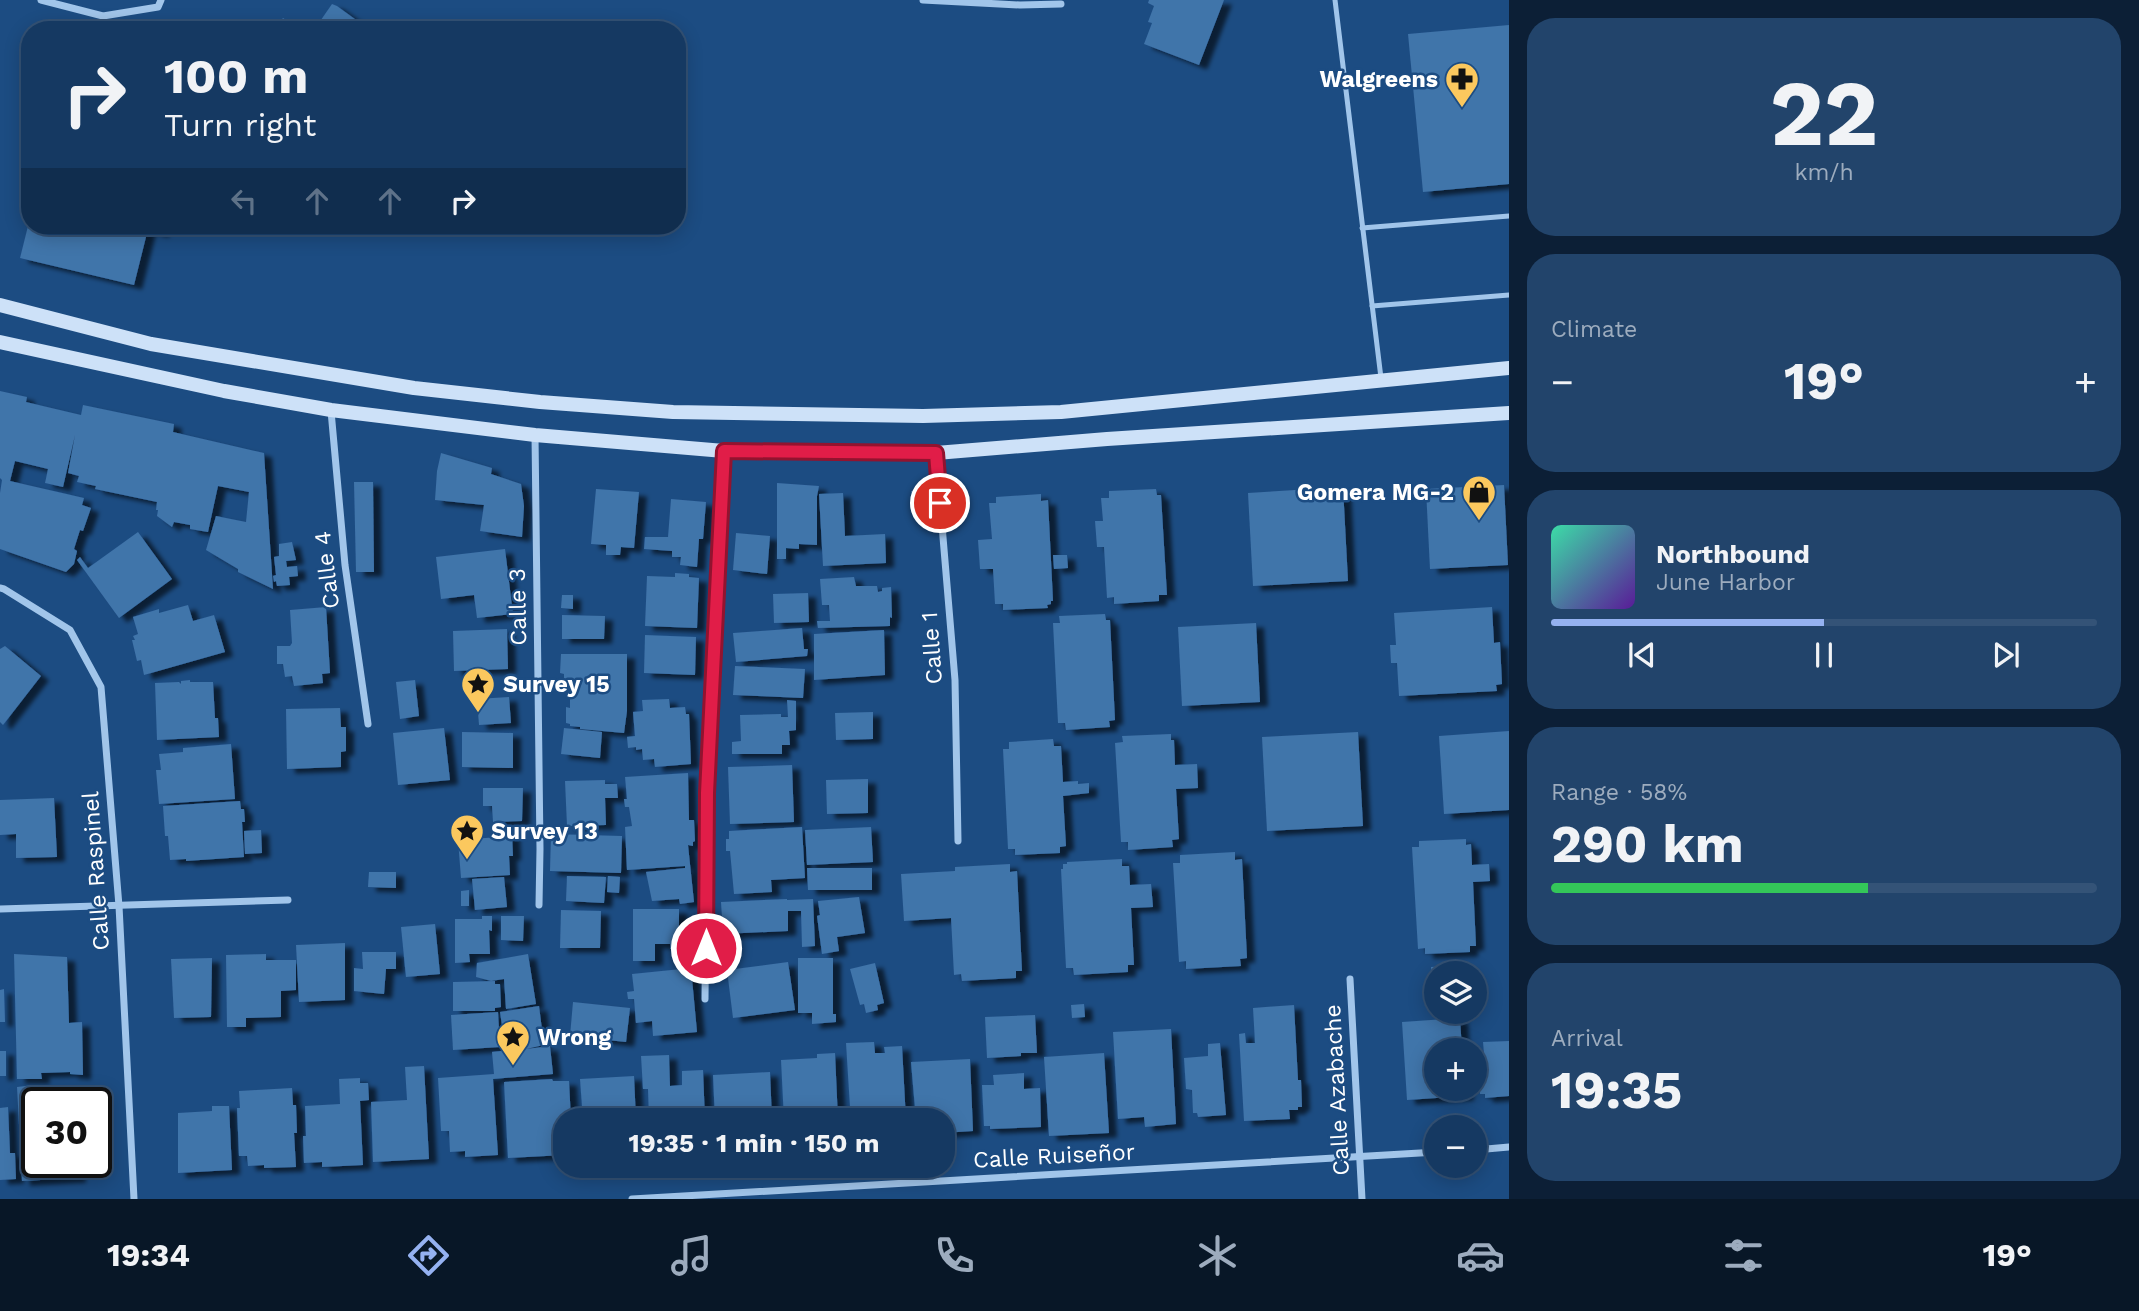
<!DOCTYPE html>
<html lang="en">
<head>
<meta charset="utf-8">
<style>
  :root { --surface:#153962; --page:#22446b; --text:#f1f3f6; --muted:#9dacbe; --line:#345377; --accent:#95b2f1 }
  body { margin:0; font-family:"Work Sans",sans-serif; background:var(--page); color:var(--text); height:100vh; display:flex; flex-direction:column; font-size:26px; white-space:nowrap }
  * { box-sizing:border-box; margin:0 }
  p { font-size:23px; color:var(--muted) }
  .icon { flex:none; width:38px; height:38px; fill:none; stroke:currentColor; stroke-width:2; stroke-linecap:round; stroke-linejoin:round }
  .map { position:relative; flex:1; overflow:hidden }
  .details { display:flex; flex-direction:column; gap:18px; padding:18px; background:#0c1f36; width:630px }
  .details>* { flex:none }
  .top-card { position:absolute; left:21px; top:21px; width:665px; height:214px; border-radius:28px; box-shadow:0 4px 18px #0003,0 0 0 2px var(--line); background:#153962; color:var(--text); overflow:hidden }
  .fabs { position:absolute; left:1424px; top:961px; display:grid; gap:14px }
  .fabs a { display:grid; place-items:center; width:63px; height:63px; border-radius:50%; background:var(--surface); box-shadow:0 4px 18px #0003,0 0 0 2px var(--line); font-size:35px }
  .speed { position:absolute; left:21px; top:1087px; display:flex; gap:14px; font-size:35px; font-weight:700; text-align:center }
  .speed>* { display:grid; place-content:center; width:91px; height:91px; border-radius:50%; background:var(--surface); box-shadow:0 4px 18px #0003,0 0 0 2px var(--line); line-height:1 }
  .speed .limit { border:4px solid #111; border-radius:10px; background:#fff; color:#111 }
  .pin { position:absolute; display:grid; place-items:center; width:60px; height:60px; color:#fff; margin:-30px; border:4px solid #fff; border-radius:50%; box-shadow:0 2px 7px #0007 }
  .me { position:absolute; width:77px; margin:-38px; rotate:0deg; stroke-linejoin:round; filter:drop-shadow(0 0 5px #0008) }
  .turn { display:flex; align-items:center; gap:24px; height:147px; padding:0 28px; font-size:32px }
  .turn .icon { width:91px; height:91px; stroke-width:2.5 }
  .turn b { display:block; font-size:49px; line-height:60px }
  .lanes { display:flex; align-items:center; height:66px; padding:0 28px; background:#0003; justify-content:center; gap:35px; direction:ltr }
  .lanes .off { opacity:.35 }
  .big { font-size:52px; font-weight:700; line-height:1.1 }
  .details .widget { flex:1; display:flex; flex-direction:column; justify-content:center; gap:10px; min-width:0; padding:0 24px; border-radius:28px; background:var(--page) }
  .details .dial { align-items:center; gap:0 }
  .dial b { font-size:91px; line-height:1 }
  .song { display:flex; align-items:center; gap:21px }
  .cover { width:84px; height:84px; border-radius:10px; background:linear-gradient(135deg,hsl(160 70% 55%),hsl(270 70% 35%)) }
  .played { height:7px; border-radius:4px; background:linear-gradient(90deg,var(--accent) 50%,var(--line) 50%) }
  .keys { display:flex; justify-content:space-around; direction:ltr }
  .heat { display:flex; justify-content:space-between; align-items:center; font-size:38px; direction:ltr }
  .charge { height:10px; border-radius:5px; background:linear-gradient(90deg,#34c759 58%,var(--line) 0) }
  .trip { position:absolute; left:553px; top:1108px; width:402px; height:70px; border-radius:28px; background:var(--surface); box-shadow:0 4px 18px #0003,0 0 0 2px var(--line); font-weight:700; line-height:70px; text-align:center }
  .tabs { display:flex; height:112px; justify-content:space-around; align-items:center; background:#081727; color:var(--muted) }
  .tabs .icon { width:49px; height:49px }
  .tabs .current { color:var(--accent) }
  .tabs b { font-size:32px; color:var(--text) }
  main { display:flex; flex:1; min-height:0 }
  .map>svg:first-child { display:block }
</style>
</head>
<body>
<main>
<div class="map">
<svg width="1509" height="1199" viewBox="0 0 1509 1199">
  <defs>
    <filter id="shadow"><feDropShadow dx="8" dy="4.5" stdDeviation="2" flood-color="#0009"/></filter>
  </defs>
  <rect width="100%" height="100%" fill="#1c4c82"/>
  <g fill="#4074aa" filter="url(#shadow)">
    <path d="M1149 0H1224L1199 65 1144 44 1152 23 1148 22 1154 6 1148 3Z"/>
    <path d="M332 4 337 6 370 30H314Z"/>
    <path d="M283 18 298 28 301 24 310 30H274Z"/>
    <path d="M1509 25V184L1423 192 1408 34Z"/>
    <path d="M28 226H162L161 233 148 229 134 285 20 258Z"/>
    <path d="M0 391 27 397 26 402 81 415 83 405 174 424 173 432 264 453 273 589 238 572V569L206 550 216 516 246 522 249 492 218 486 208 532 190 529V525L174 522 172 527 157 516 158 510H156L157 502 95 489 96 486 77 482 79 476 68 473 75 435 63 487 45 483 48 469 15 461 10 481 84 498 82 505 91 508 83 531 80 530 74 549 77 551 74 564 66 572 0 549V493L2 480 0 478Z"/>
    <path d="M441 453 492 468 491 474 521 484 524 506 522 537 480 531 484 505 435 500 437 471Z"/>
    <path d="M354 482H373L374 572H356Z"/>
    <path d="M777 483 819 486 817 496V545L799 544V549L786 548V559H777Z"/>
    <path d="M1504 485 1508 565 1430 569 1426 489Z"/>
    <path d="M1343 487 1348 581 1253 586 1248 493Z"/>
    <path d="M596 489 639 492 634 548 621 547 620 555H606V545L591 544Z"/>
    <path d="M1156 489 1157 495H1161L1167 595H1159V601L1114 604V597L1107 598 1104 547H1097L1095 521H1103L1101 498H1109V491Z"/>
    <path d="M911 491H923L924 511 912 512Z"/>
    <path d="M843 493 845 536 885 534 886 563 823 566 819 494Z"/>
    <path d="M1041 494V501L1048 500 1053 601H1051V604L1047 605 1048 608 1003 610V604H995L993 569H980L978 540 992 539 989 503H996V497Z"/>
    <path d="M671 499 706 502 703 539H699L697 567 680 565 681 557H672V551L644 549 645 537H668Z"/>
    <path d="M138 532 172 579 119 618 77 560 80 557 88 568Z"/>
    <path d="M736 533 770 536 767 574 733 570Z"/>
    <path d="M292 542 296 560 286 561 287 567 297 566 298 576 289 577 290 585 277 586 276 581 274 582 273 576 276 575 274 557 279 556V544Z"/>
    <path d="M505 549 513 614 477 618 474 595 441 599 436 557Z"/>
    <path d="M1053 555H1067L1068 568 1054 569Z"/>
    <path d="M675 573 689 574V577L699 578 697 628 645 626 647 576 675 577Z"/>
    <path d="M854 577 856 586H877L878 592 882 591V588L891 587 892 618 890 617V626L818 628 817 621H830L829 605H822L820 579Z"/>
    <path d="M808 593 809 622 774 623 773 594Z"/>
    <path d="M562 595H573V609L561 608Z"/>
    <path d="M188 605 193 621 214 615 225 652 144 675 141 660 137 661 132 640H135L133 636 138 634 133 617 159 609V613Z"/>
    <path d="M326 607 330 673 322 674 323 683 294 686 292 676 285 677 283 664H277V646H290L292 643 290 610Z"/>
    <path d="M1492 607 1494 643 1500 642 1502 684 1496 685 1497 691 1399 696 1397 663H1391L1390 645H1396L1394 613Z"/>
    <path d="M1105 614 1106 620H1110L1115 720 1109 721 1110 727 1066 730 1065 723H1058L1053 623H1060L1059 616Z"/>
    <path d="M562 615 605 616 604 639H562Z"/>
    <path d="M1256 623 1260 702 1182 706 1178 627Z"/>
    <path d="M802 628 804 649H808L807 656 736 662 733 633Z"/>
    <path d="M507 629 508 669 454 671 453 631Z"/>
    <path d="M884 630 885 675 814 680V634Z"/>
    <path d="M645 635 696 637 695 675 644 673Z"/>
    <path d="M5 646 41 676 3 725 0 722V649Z"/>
    <path d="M561 654H627V711L624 733 580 729V727L570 726V724L566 723V707L570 708V689H564V674L560 673Z"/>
    <path d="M735 666 805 669 803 698 733 695Z"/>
    <path d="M190 680V682H213L215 718H218L219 737 157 740 155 683 179 682 181 684V681Z"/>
    <path d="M415 680 419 716 400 719 396 682Z"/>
    <path d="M509 697 511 723 479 725 477 699Z"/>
    <path d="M669 699 670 708 685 707 686 714H689L691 764 655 767 654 759 643 760 642 749 636 750V747L628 748 627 737 635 736 633 712 643 711 642 700Z"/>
    <path d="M787 700 796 701V730L789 731 790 745H782V754H732V742L741 741 740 715 781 714V717H788Z"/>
    <path d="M340 708 341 727H346V751L341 752V767L287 769 286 709Z"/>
    <path d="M873 712V739L836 740 835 713Z"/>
    <path d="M444 728 450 780 398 785 393 733Z"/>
    <path d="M564 728 602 732 600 758 561 754Z"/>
    <path d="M1509 731V810L1444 814 1439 736Z"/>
    <path d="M462 732 513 733V768L462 767Z"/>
    <path d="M1358 732 1363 826 1267 831 1262 737Z"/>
    <path d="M1171 734V740H1174L1175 765 1197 764 1198 788 1176 789 1179 839 1172 840 1173 847 1128 850V842H1121L1115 743 1123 742 1122 736Z"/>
    <path d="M1053 739 1054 746H1061L1063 782 1078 781V784L1089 783V793L1063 796 1066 846 1060 847V853L1015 855V849H1008L1003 749H1009V742Z"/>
    <path d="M231 744 235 799 159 804 156 770H161L159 754 183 752V748Z"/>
    <path d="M792 765 794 822 730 824 728 767Z"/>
    <path d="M688 773 689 820H694L695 841 693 842V846L688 845 694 902 680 904 679 899 652 901 646 872 685 868V866L627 870 625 827 632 826 629 807H625L624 799H627L625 777Z"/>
    <path d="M868 779V813L827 814 826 780Z"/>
    <path d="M605 780V784H617L618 798H605L606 825 567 826 565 781Z"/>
    <path d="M483 788H523L522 821 493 822 492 806H483Z"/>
    <path d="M54 798 57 857 16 858V834L0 835V800Z"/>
    <path d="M240 801 241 809H244L245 822H242L244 857 186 861V859L170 860 168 836H165L163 806Z"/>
    <path d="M802 827 805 878 771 880 772 892 734 894 730 851H726V839H729V831Z"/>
    <path d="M871 827 873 862 807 865 805 830Z"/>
    <path d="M261 830 262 853 245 854 244 831Z"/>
    <path d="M499 834H512L513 856H509L510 875 461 878 458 840 499 837Z"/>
    <path d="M551 834 622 836 621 873 550 871Z"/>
    <path d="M1466 839V845L1471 844 1472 865 1489 864 1490 881 1473 882 1476 946H1470V952L1425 954V948L1418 949 1412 847H1419V841Z"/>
    <path d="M1235 852V860L1242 859 1247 958 1240 959 1241 966 1186 969V961L1179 962 1173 863H1180V855Z"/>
    <path d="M1122 859V866H1129L1130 885 1151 884 1153 907 1131 908 1134 965H1128V972L1074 975 1073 968H1066L1061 869H1063V864H1067V862Z"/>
    <path d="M1010 864V872L1017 871 1022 971H1016V978L962 981 961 974 954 975 951 918 904 921 901 874 955 871V867Z"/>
    <path d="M807 868H872V890H808Z"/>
    <path d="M369 872H396V888L368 887Z"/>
    <path d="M567 876 606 877 604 903 566 901Z"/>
    <path d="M608 876 620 877 619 893 607 892Z"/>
    <path d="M504 877 507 907 475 910 472 879Z"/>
    <path d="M469 890V906H461V891Z"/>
    <path d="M859 897 865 933 837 937 839 951 822 954 817 916 820 915 818 901Z"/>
    <path d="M787 899V900L813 899 815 946 802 947 801 911H788V931L723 934 721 902Z"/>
    <path d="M633 909H679V949H670V944H655V961H633Z"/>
    <path d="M561 910 601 911 600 948H560Z"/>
    <path d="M482 916H492V931L489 930 490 954H469L470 962 455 963V919H482Z"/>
    <path d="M501 916H524L523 941 501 940Z"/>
    <path d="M435 924 440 974 406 977 401 927Z"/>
    <path d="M345 943V1000L299 1002 296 945Z"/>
    <path d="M362 952H396V969H386L384 994 354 991V968L363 969Z"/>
    <path d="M14 954 67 957 69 1023 82 1022 83 1075 70 1074V1072L41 1073 42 1079H17Z"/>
    <path d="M266 954V960H296V990L281 991V1017L246 1018V1027H227L226 955Z"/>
    <path d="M528 954 536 1004 506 1009 504 979 491 981 476 977 477 963Z"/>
    <path d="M212 958 211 1017 174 1018 171 959Z"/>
    <path d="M798 958H833V1014H836V1022L812 1024V1013H798Z"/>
    <path d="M788 962 795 1010 733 1018 727 970Z"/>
    <path d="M875 963 884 1003 877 1005 878 1010 866 1013 864 1004 860 1005 850 969Z"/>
    <path d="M1461 965 1462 973H1437V1012H1434L1431 967Z"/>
    <path d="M691 968 697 1032 653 1036 652 1021 636 1023 634 999H628L627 992 634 991 632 974Z"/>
    <path d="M495 981V984H500L501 1007 495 1008V1011H453V982Z"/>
    <path d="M4 989 5 1022H0V990Z"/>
    <path d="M573 1002 630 1008 626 1042 570 1036Z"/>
    <path d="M1084 1004 1085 1017 1072 1018 1071 1005Z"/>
    <path d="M1294 1005 1298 1080H1301L1302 1107H1298V1110H1289L1290 1119 1244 1121 1239 1034 1245 1033 1246 1043H1255L1253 1008Z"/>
    <path d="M539 1006 544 1045 526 1049 550 1046 553 1074 493 1079 498 1155 465 1157V1151L450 1152 449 1131H441L438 1078 494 1074 492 1052 518 1049 517 1045 505 1046 500 1012Z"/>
    <path d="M498 1012 500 1047 453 1050 451 1015Z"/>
    <path d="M1035 1015 1037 1053H1021V1056L987 1058 985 1017Z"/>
    <path d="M1460 1018 1462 1050H1437V1088H1465L1466 1096 1407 1100 1402 1022Z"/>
    <path d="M1171 1029 1176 1124 1145 1127 1144 1117 1118 1119 1113 1032Z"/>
    <path d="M1509 1041V1096L1485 1098V1094H1480L1477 1054H1484L1483 1042Z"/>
    <path d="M874 1042 875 1053H885L884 1047 902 1046 906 1120H848L847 1107H850L846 1043Z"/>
    <path d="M1220 1043 1226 1115 1198 1117 1197 1113H1193L1192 1090 1186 1089 1184 1058 1208 1056V1044Z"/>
    <rect x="0" y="1051" width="6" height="25"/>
    <path d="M835 1053 838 1120H784L781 1060 817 1058V1054Z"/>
    <path d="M1104 1053 1109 1133 1049 1136 1044 1057Z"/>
    <path d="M669 1055 670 1086 682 1085V1071L703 1070 705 1120H649L648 1089H643L641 1056Z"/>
    <path d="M970 1059 973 1131 943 1133V1120H916L911 1062Z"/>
    <path d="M424 1066 429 1159 373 1162 371 1102 407 1100 405 1067Z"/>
    <path d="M770 1072 772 1120H715L713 1075Z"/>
    <path d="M1024 1073V1089L1040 1088 1041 1127 990 1129V1126H984L982 1085H994L993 1075Z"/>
    <path d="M634 1076 636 1120H583L580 1079Z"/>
    <path d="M360 1078V1083H368L369 1100 360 1101 363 1165 322 1167V1162L304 1163 303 1136H306L305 1106 340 1104 339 1079Z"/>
    <path d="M552 1079 553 1081H569L571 1120H565V1155L508 1158 504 1082Z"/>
    <path d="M34 1085 37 1162H77L78 1178 22 1181 17 1087Z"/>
    <path d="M292 1088 293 1105H296L297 1133H294L296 1167 264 1168V1165L248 1166 247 1156H239L237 1108H240L239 1091Z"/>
    <path d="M212 1106H229L232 1170 178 1173V1113L212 1111Z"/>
    <path d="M8 1107 10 1153H15L16 1179 0 1180V1108Z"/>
  </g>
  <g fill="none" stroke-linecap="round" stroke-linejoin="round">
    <g stroke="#a1c5ea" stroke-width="5">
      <path d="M1335 0 1381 378"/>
      <path d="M1362 228 1509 216"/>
      <path d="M1372 306 1509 295"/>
    </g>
    <g stroke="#a1c5ea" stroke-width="7">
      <path d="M41 0 103 16 158 7 161 0"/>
      <path d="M923 0 1020 5 1061 4"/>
      <path d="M331 411 345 565 368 724"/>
      <path d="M535 435 540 849 539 905"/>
      <path d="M936 454 955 680 958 841"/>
      <path d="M0 588 4 589 70 630 101 687 119 906 134 1199"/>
      <path d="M0 909 288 900"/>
      <path d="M1350 979 1362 1199"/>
      <path d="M705 999 707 793 724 451"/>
      <path d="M1475 1150 1509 1147"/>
      <path d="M632 1199 1437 1152"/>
    </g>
    <g stroke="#cde1f8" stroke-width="14">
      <path d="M0 305 151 344 414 388 540 402 673 412 923 416 1061 412 1509 368"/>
      <path d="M0 342 224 391 331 410 535 435 724 451 936 453 1107 439 1509 413"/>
    </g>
  </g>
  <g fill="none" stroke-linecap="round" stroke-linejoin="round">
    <g stroke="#92132f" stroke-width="18">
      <path id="route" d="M706 948 707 793 724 451 936 453 940 503"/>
    </g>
    <use href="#route" stroke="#e11d48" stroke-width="12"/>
  </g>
  <defs>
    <g id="pharmacy-pin" transform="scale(1.75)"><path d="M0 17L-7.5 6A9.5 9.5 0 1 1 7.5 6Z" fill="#fbc85e" stroke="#1c4c82"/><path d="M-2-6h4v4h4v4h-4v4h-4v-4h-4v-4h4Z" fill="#111"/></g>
    <g id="shop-pin" transform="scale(1.75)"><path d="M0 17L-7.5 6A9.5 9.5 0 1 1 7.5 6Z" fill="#fbc85e" stroke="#1c4c82"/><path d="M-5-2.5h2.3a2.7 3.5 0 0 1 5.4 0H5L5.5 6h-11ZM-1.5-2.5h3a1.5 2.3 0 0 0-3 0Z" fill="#111"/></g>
    <g id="sight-pin" transform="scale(1.75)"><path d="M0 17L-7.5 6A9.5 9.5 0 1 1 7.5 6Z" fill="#fbc85e" stroke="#1c4c82"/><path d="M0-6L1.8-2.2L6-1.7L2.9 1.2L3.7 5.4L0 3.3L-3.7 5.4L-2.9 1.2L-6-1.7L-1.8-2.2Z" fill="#111"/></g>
  </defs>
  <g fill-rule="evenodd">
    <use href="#pharmacy-pin" x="1462" y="79"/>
    <use href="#shop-pin" x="1479" y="492"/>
    <use href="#sight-pin" x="478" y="684"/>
    <use href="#sight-pin" x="467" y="831"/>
    <use href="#sight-pin" x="513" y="1037"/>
  </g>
  <g text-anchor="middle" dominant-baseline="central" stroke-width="5" stroke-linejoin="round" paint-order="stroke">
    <g font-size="23" font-weight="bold" fill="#fff" stroke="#1c4c82" text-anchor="start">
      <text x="1438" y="79" text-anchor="end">Walgreens</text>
      <text x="1454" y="492" text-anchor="end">Gomera MG-2</text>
      <text x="503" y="684">Survey 15</text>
      <text x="491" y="831">Survey 13</text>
      <text x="538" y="1037">Wrong</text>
    </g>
    <g font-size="23" fill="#fff" stroke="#1c4c82">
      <text transform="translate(327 570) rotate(-97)">Calle 4</text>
      <text transform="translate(518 607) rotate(-91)">Calle 3</text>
      <text transform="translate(932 648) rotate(-94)">Calle 1</text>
      <text transform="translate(96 871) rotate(-94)">Calle Raspinel</text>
      <text transform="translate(1337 1090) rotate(-93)">Calle Azabache</text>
      <text transform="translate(1054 1156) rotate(-3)">Calle Ruiseñor</text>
    </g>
  </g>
</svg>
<div class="fabs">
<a><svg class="icon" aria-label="layers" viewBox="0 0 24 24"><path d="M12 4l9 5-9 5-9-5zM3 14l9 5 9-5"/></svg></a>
<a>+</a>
<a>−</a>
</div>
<div class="speed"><div class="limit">30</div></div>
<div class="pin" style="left:940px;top:503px;background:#d93025"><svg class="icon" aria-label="arrive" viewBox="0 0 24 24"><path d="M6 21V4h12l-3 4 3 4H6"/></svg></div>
<svg class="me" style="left:706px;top:948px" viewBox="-20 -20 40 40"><circle r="17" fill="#e11d48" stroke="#fff" stroke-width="3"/><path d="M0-11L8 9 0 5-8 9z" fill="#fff"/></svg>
<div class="trip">19:35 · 1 min · 150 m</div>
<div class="top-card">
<div class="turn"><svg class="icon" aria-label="right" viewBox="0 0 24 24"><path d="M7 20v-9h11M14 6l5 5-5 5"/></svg><div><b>100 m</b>Turn right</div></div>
<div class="lanes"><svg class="icon off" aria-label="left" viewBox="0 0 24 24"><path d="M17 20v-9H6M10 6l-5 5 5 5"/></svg><svg class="icon off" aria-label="ahead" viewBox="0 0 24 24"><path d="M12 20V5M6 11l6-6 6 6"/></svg><svg class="icon off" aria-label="ahead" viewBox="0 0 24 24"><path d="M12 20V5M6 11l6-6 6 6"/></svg><svg class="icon" aria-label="right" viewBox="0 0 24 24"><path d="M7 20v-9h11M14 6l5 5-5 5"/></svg></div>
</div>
</div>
<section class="details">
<div class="widget dial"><b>22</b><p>km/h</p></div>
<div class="widget"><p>Climate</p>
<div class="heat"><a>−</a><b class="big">19°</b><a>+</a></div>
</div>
<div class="widget">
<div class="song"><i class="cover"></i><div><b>Northbound</b><p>June Harbor</p></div></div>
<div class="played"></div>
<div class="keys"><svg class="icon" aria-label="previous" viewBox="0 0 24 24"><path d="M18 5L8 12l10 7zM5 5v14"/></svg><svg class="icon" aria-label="pause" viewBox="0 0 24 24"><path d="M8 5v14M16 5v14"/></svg><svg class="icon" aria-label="next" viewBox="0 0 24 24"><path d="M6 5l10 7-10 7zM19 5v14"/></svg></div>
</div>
<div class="widget"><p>Range · 58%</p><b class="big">290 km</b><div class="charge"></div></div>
<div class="widget"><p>Arrival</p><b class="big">19:35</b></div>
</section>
</main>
<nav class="tabs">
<b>19:34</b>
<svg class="icon current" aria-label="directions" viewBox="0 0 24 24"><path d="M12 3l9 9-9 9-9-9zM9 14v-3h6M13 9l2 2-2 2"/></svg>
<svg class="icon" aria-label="music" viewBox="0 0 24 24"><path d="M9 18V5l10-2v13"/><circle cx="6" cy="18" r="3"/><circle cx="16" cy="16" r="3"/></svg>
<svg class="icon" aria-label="phone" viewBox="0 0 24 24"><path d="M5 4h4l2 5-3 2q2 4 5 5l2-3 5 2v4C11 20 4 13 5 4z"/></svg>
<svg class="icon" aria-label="climate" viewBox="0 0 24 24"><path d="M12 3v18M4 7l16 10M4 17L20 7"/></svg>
<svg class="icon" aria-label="car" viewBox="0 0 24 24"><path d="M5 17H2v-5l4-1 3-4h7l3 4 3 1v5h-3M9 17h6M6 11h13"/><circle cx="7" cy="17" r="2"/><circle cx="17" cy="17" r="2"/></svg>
<svg class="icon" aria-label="filters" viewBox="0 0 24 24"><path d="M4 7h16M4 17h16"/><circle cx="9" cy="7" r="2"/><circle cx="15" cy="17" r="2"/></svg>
<b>19°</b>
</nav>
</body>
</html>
